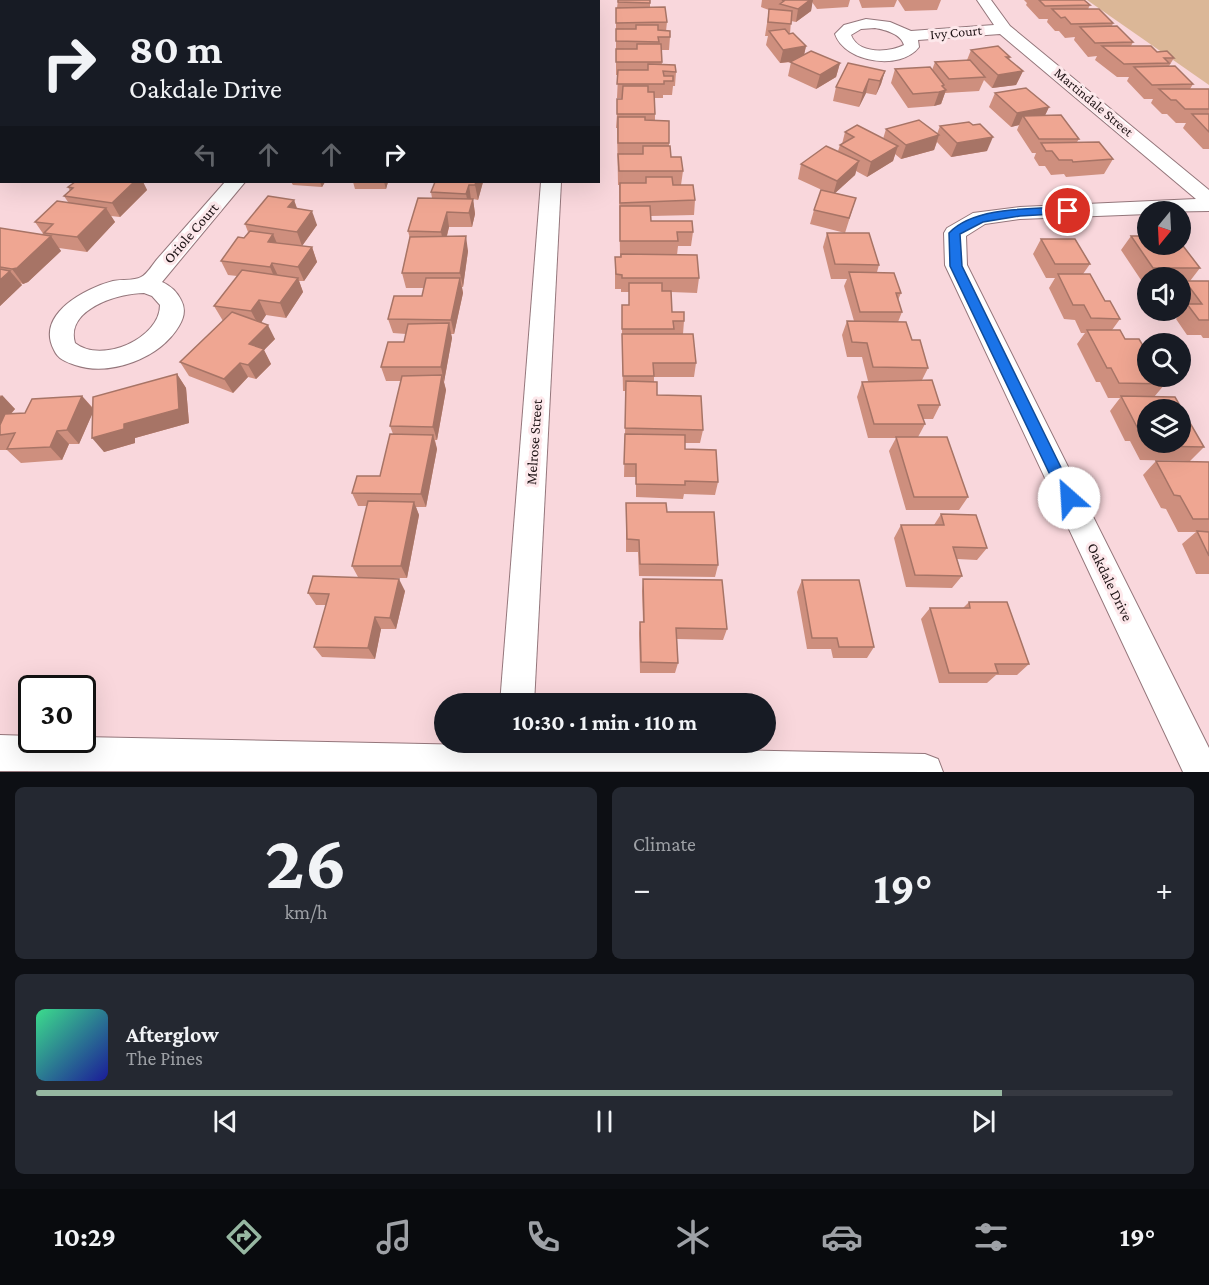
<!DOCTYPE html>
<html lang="en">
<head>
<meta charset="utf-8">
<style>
  :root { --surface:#171b24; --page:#242831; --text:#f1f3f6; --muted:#9ea1a6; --line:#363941; --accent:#96b7a1 }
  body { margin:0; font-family:"Crimson Pro",serif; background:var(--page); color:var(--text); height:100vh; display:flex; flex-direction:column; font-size:22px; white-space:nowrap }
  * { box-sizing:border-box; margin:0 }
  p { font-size:20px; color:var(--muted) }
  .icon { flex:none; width:33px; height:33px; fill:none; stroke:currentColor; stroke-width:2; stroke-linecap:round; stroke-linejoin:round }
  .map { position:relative; height:772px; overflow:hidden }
  .details { display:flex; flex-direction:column; gap:15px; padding:15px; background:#0d0f14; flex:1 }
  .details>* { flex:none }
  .guide { position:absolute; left:0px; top:0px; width:600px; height:183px; box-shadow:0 6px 24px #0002; background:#171b24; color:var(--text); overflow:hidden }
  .needle { width:39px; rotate:198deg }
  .fabs { position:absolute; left:1137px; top:201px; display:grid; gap:12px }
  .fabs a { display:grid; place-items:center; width:54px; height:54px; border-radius:50%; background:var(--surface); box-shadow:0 6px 24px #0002; font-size:30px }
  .speed { position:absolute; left:18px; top:675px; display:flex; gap:12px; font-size:30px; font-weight:700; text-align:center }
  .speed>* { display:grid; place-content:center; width:78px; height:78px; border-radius:50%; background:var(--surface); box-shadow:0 6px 24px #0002; line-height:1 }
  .speed .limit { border:3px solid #111; border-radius:9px; background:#fff; color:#111 }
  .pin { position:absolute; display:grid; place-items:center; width:51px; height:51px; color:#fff; margin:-26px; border:3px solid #fff; border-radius:50%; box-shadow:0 2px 6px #0007 }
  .me { position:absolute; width:66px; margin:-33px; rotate:334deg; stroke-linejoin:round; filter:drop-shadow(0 0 4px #0008) }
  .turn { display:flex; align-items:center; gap:21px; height:126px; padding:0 30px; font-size:27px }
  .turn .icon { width:78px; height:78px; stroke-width:2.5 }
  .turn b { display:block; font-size:42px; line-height:51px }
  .lanes { display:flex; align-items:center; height:57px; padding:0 30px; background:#0003; justify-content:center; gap:30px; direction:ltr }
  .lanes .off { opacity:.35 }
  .big { font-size:45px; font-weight:700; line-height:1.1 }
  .details .card { flex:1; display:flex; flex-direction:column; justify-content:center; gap:9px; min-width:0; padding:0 21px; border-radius:9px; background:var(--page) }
  .details .dial { align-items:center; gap:0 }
  .dial b { font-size:78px; line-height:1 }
  .song { display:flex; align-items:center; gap:18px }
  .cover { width:72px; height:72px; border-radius:9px; background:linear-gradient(135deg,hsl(150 70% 55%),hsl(240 70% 35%)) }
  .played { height:6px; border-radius:3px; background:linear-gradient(90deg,var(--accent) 85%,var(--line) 85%) }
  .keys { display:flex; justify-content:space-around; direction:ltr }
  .heat { display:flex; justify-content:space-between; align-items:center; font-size:33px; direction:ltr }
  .details .tiles { flex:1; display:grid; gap:15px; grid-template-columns:1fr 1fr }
  .card:last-child { grid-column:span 2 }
  .trip { position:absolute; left:434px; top:693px; width:342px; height:60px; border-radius:30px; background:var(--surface); box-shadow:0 6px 24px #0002; font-weight:700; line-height:60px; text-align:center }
  .dock { display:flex; height:96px; justify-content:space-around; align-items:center; background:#090b0e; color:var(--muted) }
  .dock .icon { width:42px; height:42px }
  .dock .selected { color:var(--accent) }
  .dock b { font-size:27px; color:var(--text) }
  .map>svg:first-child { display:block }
</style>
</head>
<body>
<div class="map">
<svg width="1209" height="772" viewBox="0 0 1209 772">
  <rect width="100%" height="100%" fill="#f9d7dc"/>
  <path fill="#dbb797" d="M1087 0H1209V85Z"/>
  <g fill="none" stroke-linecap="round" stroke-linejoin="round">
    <g stroke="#94767b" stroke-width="2">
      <g id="street">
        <path d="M35 0H50L34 2Z"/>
        <path d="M283 0H297L282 2Z"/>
        <rect x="562" y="0" width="14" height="2"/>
        <path d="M977 0H991L1010 26 1209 190V211L1148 212V214L1020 219 985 224 966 236 967 265 1209 748V772H1183L945 265 944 233 947 228 973 213 1020 207 1196 199 1000 34 918 40 919 47C901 71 845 63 835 34L844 25 866 19 890 22 911 31 994 25ZM875 28C886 30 901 34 904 45 888 53 858 54 851 35L861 29Z"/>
        <path d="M2 33V44L0 45V34Z"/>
        <rect x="0" y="73" width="2" height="10"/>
        <path d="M225 182H245L162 282C171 286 177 292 181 300 186 309 184 318 179 326 160 358 111 377 75 365 66 362 58 359 54 350 35 314 86 288 113 281 121 279 134 281 141 277 147 275 154 262 159 257 181 232 203 207 225 182ZM144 293 152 296 160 305C160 339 101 364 75 343 65 309 119 293 144 293Z"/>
        <path d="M541 182H561L534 704H500Z"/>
        <path d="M0 735 32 736V740H82V737L925 754 938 759 943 772 0 771Z"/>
      </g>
    </g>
    <use href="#street" fill="#fff" fill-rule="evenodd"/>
  </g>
  <g fill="#ce8f7e" fill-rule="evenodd">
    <path d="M328 0H378V2H329Z"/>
    <rect x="467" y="0" width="45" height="2"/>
    <path d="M618 0H650V7L667 22 666 31 670 37 669 50H661L662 65 676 72 675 86H673L672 95H663V98H655V120L669 121V146L671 157 683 171 681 185 695 200 694 215 651 216V221L693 232 691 246H678L677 255 699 278 697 293 671 292 672 312 684 321 683 334 696 363 694 377H654V382L657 395 703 430 700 443H685V449L718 482 715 495 684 494 683 499 636 497V477H624L626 391H623L622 343V305H629V292H621V289H615V257H621V256H620L619 185H618L617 128H616L617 114 622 98H617L618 75H616V8H617Z"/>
    <path d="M762 0H850L848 7 817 9 812 2 811 11 796 22 791 21 790 34 806 46 804 54 840 63 836 77 816 89 788 76 791 62 780 63 766 45 768 36H765L769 10 761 7Z"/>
    <path d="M859 0H897L894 7 862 8Z"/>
    <path d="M898 0H941L937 10 905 11Z"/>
    <path d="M1024 0H1084L1090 5 1088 9 1113 23 1112 26 1133 42 1131 46 1157 52 1174 58 1169 66 1193 84 1190 89H1209V149H1203L1183 128 1186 123H1176L1167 114H1162L1151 103 1153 99H1144L1127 81 1129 77H1117L1095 60 1097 56 1088 57 1074 40 1075 37 1065 38 1059 31H1055L1047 22 1048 19H1039L1026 5 1027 3Z"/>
    <path d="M971 50 1010 57 1009 60 1023 71 1016 85 992 88 984 80 979 91 945 93 941 104 934 106 908 108 891 83 895 69 932 70 935 62 967 60Z"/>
    <path d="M885 71 881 84 876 95 866 93 859 107 833 101 836 87Z"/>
    <path d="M995 93 1049 107 1045 115 1079 139 1077 142 1113 159 1104 174 1066 177 1064 174 1051 175 1045 166H1039L1034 158 1036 153H1032L1017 130 1019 125 1011 127 989 107Z"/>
    <path d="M940 126 987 151 951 157 937 142 934 150 901 159 895 154 893 161 867 177 856 171 855 175 835 193 856 198 845 233 810 224 814 210 822 190 798 179 801 164 838 151 840 145 842 144 845 132 883 139 886 129 937 134Z"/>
    <path d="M75 182H143L147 190 120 217 111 216 115 222 87 252 59 248 61 251 28 282 23 284 20 283 22 285 0 306V228L44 235 35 222 68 202 64 196 70 191 68 187Z"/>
    <path d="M291 182H325L322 187 293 185Z"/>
    <path d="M353 182H388L386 189H355Z"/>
    <path d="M483 182 478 200 473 199 475 214 472 227H449L447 236 468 251 463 287H462L463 293 454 334H451L452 338 444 382 446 390 437 440H435L437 449 426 507H416L419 515 407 578H380L405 591 396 629H381L375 659 322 657 314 647 326 605H316L308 593 358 577 352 566 367 506H358L352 493 380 476 393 434 390 426 401 381H386L381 367 404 342 406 334 393 333 388 319 422 296 424 288H406L402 273 410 239 408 231 432 198 431 192Z"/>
    <path d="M294 200 297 208 317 225 302 246 312 247 317 262 304 281H299L303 292 286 318 266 315 261 322 275 339 264 350 271 364 256 379 248 377 233 393 189 376 180 362 223 321 214 306 237 276 228 275 221 261 244 238 248 232 245 224Z"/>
    <path d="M827 233 879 265 877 272 901 293 898 300 902 312 898 322 912 340 928 368 922 380 940 405 933 419H923L925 424 918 437 968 497 959 510H906L889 451 896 438H868L857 397 862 382 894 381H868L862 357H847L842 335 847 321H854L844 286 847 279H831L823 247Z"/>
    <path d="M1131 236 1200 268 1190 281H1209V338H1203L1201 335H1187L1176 319 1183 309 1180 305V286L1183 283H1180V278H1148V283H1143L1121 250Z"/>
    <path d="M1041 239 1090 264 1083 274 1120 319 1112 330 1125 339 1165 384 1154 397 1204 447 1190 461 1140 460 1130 441H1125L1110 411 1120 398H1108L1100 382H1096L1077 344 1085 333H1081L1075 320 1064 319 1049 288 1055 278H1046L1033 254ZM1148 410 1180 442H1148Z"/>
    <path d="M177 374 186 388 189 423 135 438V443L104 452 93 412 79 444H69L62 460 21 463 7 450H0V395L15 409 11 414 25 413 82 396 93 408Z"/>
    <path d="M1156 461 1209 462V574H1196L1182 544 1196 532H1178L1166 509 1161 508 1143 475Z"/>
    <path d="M626 503 667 512 718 565 715 577 639 576 638 552H626Z"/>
    <path d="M941 514 987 548 977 560 957 559 962 576 952 588 906 587 894 538 901 525H934Z"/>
    <path d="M643 579 727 629 723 640 677 639 678 663 675 673H640L639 633 640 622H643L642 591Z"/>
    <path d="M802 580 874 647 867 658H833L831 649H807L797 592Z"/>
    <path d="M969 602 1029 664 1017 675H996L987 683H939L921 619 930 608H963Z"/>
  </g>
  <g fill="#a77466">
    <path d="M114 0H125L126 2H113Z"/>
    <rect x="370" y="0" width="8" height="2"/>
    <path d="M810 0H813L811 11 796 22 798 9Z"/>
    <path d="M806 46 803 60 780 63 783 50Z"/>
    <path d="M840 63 836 77 816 89 820 75Z"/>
    <path d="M885 71 881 84 876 95 880 81Z"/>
    <path d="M1023 71 1016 85 992 88 998 75Z"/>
    <path d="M869 79 866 93 859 107 863 93Z"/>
    <path d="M0 88 2 90V121L0 122Z"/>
    <path d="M946 90 941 104 934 106 939 92Z"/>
    <path d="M1049 107 1042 122 1023 116 1019 125 1011 127 1017 113Z"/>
    <path d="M939 135 934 150 901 159 906 145Z"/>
    <path d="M993 137 987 151 951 157 957 143Z"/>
    <path d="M898 146 893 161 867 177 871 162Z"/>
    <path d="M859 161 855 175 833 195 837 181Z"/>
    <path d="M134 182H143L147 190 120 217 112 203Z"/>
    <path d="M320 182H325L322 187Z"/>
    <path d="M384 182H388L386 189Z"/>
    <path d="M476 182H483L478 200 475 185Z"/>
    <path d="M469 185 471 199 469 208 466 194Z"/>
    <path d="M473 199 475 214 472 227 469 213Z"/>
    <path d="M294 200 299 215 288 207Z"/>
    <path d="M106 208 115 222 87 252 77 237Z"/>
    <path d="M312 211 317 225 302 246 297 232Z"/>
    <path d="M447 212 449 227 444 246 441 232Z"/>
    <path d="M273 234 279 248 268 242Z"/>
    <path d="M51 236 61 251 28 282 23 284 12 269Z"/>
    <path d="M466 236 468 251 463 287 460 273Z"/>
    <path d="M312 247 317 262 304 281 298 267Z"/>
    <path d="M272 263 279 278 276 281 270 267Z"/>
    <path d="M10 271 22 285 0 306V280Z"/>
    <path d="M298 278 303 292 286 318 280 303Z"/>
    <path d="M460 278 463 293 454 334 451 320Z"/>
    <path d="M259 300 266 315 259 326 251 311Z"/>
    <path d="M449 323 452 338 444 382 441 367Z"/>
    <path d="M268 325 275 339 264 350 271 364 256 379 248 365 249 344Z"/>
    <path d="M240 363 248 377 233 393 224 379Z"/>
    <path d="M177 374 186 388 189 423 135 438V443L104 452 92 438 124 424Z"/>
    <path d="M442 375 446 390 437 440 433 427Z"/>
    <path d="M2 395 15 409 0 425V397Z"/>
    <path d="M82 396 94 410 79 444 67 430Z"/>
    <path d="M57 431 69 444 62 460 50 447Z"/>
    <path d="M433 435 437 449 426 507 421 494Z"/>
    <path d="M414 502 419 515 407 578 401 566Z"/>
    <path d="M399 579 405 591 396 629 390 618Z"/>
    <path d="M375 617 381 629 375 659 368 648Z"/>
  </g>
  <g fill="#efa692" stroke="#a77466" stroke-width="1.5">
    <path d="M68 0H114L113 2H66Z"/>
    <path d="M183 0H223L221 2H182Z"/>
    <path d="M618 0H650V3L618 2Z"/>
    <path d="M782 0H810L798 9 780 4 784 1Z"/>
    <path d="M1039 0H1084L1090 5 1045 6Z"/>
    <path d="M665 7 667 22 616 23V8Z"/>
    <path d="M769 9 792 11 791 24 768 22Z"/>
    <path d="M1052 9H1099L1113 23 1071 24 1065 17 1061 18Z"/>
    <path d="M636 25H658V30L670 31V37H658L659 42 616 41V29H636Z"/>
    <path d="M1117 26 1133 42 1095 43 1080 27Z"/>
    <path d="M785 29 789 34 793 33 806 46 783 50 769 31Z"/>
    <path d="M637 44H661L662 62H616V49H637Z"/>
    <path d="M998 46 1010 57H1006L1023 71 998 75 971 50Z"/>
    <path d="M1102 46H1151L1157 52 1167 51 1174 58H1164L1169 63 1124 64Z"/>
    <path d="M811 51 840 63 820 75 790 62Z"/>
    <path d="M970 60 985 77 949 79 935 62Z"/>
    <path d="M848 63 885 71 880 81 869 79 863 93 836 87Z"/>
    <path d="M648 64 675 65 676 72 663 71 664 76H673V81H664V84H617L618 70H648Z"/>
    <path d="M1175 66 1193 84 1152 85 1134 67Z"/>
    <path d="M930 67 944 85 942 86 946 90 939 92 913 94 895 69Z"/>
    <path d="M623 86H648V92H654L655 114H617V99H622Z"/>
    <path d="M1026 88 1049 107 1017 113 995 93Z"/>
    <path d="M1159 89H1209V109H1185L1176 100H1171Z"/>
    <path d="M1192 114H1209V132Z"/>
    <path d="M1061 115 1079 139H1039L1023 116Z"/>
    <path d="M618 117H645V120L669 121V143H618Z"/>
    <path d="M919 120 939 135 906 145 886 129Z"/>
    <path d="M969 122 973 125 980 124 993 137 957 143 940 126Z"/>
    <path d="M857 125 898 146 871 162 840 145 854 137 845 132Z"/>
    <path d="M1099 142 1113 159 1073 162 1072 160H1059L1052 151H1046L1041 143Z"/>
    <path d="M643 146H670L671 157H681L683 171H619L618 154H643Z"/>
    <path d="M826 146 859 161 837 181 801 164Z"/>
    <path d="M646 177H672L673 185H693L695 200 620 203V183H646Z"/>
    <path d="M75 182H134L112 203 64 196 73 188 68 187Z"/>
    <path d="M435 182H476L475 185H469L466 194 431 192Z"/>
    <path d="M821 190 856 198 849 218 814 210Z"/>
    <path d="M268 196 294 200 288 207 312 211 297 232 245 224Z"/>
    <path d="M418 198 473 199 469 213 447 212 441 232 408 231Z"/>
    <path d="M57 201 106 208 77 237 44 233 53 224 35 222Z"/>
    <path d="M620 206H650L651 221H692L693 232H677L678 241H620Z"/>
    <path d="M0 228 51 236 17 268 12 269 0 267Z"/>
    <path d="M250 231 273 234 268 242 312 247 298 267 272 263 270 267 221 261 238 237 244 238Z"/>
    <path d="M827 233H869L879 265 835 264Z"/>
    <path d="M466 236 460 273H402L410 237Z"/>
    <path d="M1131 236H1148V244H1180V242L1200 268H1153Z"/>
    <path d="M1041 239H1075L1090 264H1055Z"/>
    <path d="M621 254 697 255 699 278H622V275L616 274 615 257H621Z"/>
    <path d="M0 269 10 271 0 280Z"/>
    <path d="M242 270 298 278 280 303 259 300 251 311 214 306Z"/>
    <path d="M849 272 894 273 901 293H896L902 312H860Z"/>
    <path d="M1058 274H1090L1105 301H1110L1120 319 1091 318 1084 305H1073Z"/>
    <path d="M426 278H460L451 320 388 319 394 296H422Z"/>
    <path d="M1185 281H1209V320H1199L1187 304H1202Z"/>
    <path d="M629 283H662V291H671L672 312H684V321H673L674 329H622V305H629Z"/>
    <path d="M232 312 268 325 249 344 264 349 248 365 240 363 224 379 180 362Z"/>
    <path d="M847 321 906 322 912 340H920L928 368 873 367 867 343 852 342Z"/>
    <path d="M449 323 441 367H381L388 342H404L408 324Z"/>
    <path d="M1087 330H1120L1125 339H1139L1148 354V376H1161L1165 384 1119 383 1111 368H1107Z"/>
    <path d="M622 334H693L696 363H653L654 376H623Z"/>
    <path d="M177 374 179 409 124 424V429L92 438 93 397Z"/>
    <path d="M442 375 433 427 390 426 402 376Z"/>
    <path d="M932 380 940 405H918L925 424H874L862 382Z"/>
    <path d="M626 381 657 382V395L701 396 703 430 625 428Z"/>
    <path d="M82 396 67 430 57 431 50 447 7 449 15 433 0 435V425L5 414 25 413 32 399Z"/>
    <path d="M1121 396 1175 397 1204 447 1153 446 1151 442H1180V410H1148V436L1142 427H1137Z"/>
    <path d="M390 434 433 435 421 494 352 493 357 476H380Z"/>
    <path d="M625 434 685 435V449L716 450 718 482 685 481V485L636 484V464H624Z"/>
    <path d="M896 437H947L968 497H914Z"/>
    <path d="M1156 461 1209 462V519H1193L1180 496 1174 495Z"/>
    <path d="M368 501 414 502 401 566H352Z"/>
    <path d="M626 503H666L667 512H714L718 565 640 564 639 540 627 539Z"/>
    <path d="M941 514 976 515 987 548 953 547 962 576 915 575 901 525H944Z"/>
    <path d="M1197 531 1209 532V556Z"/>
    <path d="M313 576 399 579 390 618 375 617 368 648 314 647 329 594 308 593Z"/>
    <path d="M643 579 722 580 727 629 676 628 678 663 641 662 640 622H644Z"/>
    <path d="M802 580H859L874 647H839L837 638H812Z"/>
    <path d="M969 602H1007L1029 664H995L998 673H949L930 608H970Z"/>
  </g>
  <path fill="#1a73e8" stroke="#114b97" stroke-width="1.5" d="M1068 207 1073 211 1071 213 1020 216 983 222 960 234 962 266 1076 498 1074 502 1069 504 1063 502 950 266 949 233C974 206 1033 209 1068 207Z"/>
  <g text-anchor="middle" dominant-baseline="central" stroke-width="6" stroke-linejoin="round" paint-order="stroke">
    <g font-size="14" fill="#1f1416" stroke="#fde8eb">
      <text transform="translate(956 32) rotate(-5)">Ivy Court</text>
      <text transform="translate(1094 102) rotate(40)">Martindale Street</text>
    </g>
    <g font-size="15" fill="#1f1416" stroke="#fde8eb">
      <text transform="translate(191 233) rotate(-49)">Oriole Court</text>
      <text transform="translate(534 442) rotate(-86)">Melrose Street</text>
      <text transform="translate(1110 582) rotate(64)">Oakdale Drive</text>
    </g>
  </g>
</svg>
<div class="fabs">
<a><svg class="needle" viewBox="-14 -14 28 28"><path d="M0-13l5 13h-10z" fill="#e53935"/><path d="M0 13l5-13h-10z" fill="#9ea1a6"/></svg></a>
<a><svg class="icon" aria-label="sound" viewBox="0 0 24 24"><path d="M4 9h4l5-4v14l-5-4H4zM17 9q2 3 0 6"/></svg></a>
<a><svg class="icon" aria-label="search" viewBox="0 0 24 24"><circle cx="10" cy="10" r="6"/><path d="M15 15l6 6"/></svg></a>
<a><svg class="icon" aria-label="layers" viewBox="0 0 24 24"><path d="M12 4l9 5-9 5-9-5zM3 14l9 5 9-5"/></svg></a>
</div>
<div class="speed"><div class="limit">30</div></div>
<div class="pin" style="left:1068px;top:211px;background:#d93025"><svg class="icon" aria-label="arrive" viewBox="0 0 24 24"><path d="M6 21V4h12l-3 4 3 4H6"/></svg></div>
<svg class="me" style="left:1069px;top:498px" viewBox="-20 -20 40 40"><circle r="19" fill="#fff"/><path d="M0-13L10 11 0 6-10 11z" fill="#1a73e8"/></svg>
<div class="trip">10:30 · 1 min · 110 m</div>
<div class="guide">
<div class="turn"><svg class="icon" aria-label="right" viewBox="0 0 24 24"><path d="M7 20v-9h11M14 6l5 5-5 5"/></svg><div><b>80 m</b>Oakdale Drive</div></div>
<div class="lanes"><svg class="icon off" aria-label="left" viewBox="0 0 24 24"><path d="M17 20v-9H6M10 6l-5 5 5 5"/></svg><svg class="icon off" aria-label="ahead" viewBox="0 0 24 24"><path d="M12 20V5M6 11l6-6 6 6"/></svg><svg class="icon off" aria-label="ahead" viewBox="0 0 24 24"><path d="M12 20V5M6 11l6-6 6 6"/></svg><svg class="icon" aria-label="right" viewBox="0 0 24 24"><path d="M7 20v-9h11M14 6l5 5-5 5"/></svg></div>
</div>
</div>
<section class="details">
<div class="tiles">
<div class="card dial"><b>26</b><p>km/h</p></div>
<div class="card"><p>Climate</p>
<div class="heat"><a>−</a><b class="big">19°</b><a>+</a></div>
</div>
<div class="card">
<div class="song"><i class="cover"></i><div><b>Afterglow</b><p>The Pines</p></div></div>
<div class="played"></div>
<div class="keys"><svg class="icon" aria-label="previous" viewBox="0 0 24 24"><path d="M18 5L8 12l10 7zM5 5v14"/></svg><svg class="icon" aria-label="pause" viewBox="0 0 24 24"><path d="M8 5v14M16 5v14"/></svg><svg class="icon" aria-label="next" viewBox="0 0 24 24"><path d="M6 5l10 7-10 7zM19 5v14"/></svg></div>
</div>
</div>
</section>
<nav class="dock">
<b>10:29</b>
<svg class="icon selected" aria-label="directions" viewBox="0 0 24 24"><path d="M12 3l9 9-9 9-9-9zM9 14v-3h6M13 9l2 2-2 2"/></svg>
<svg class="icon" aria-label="music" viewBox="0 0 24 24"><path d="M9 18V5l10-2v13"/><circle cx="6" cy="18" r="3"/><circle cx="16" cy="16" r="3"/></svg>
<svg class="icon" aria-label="phone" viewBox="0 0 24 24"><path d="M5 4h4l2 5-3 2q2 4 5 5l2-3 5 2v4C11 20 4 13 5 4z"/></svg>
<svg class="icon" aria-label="climate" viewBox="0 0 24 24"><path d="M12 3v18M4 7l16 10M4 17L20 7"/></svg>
<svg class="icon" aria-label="car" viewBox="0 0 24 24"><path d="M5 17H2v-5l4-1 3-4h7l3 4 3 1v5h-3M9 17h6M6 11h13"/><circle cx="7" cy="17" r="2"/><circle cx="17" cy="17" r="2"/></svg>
<svg class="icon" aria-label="filters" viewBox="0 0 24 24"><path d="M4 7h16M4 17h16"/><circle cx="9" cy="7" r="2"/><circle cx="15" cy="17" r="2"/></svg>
<b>19°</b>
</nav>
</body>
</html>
